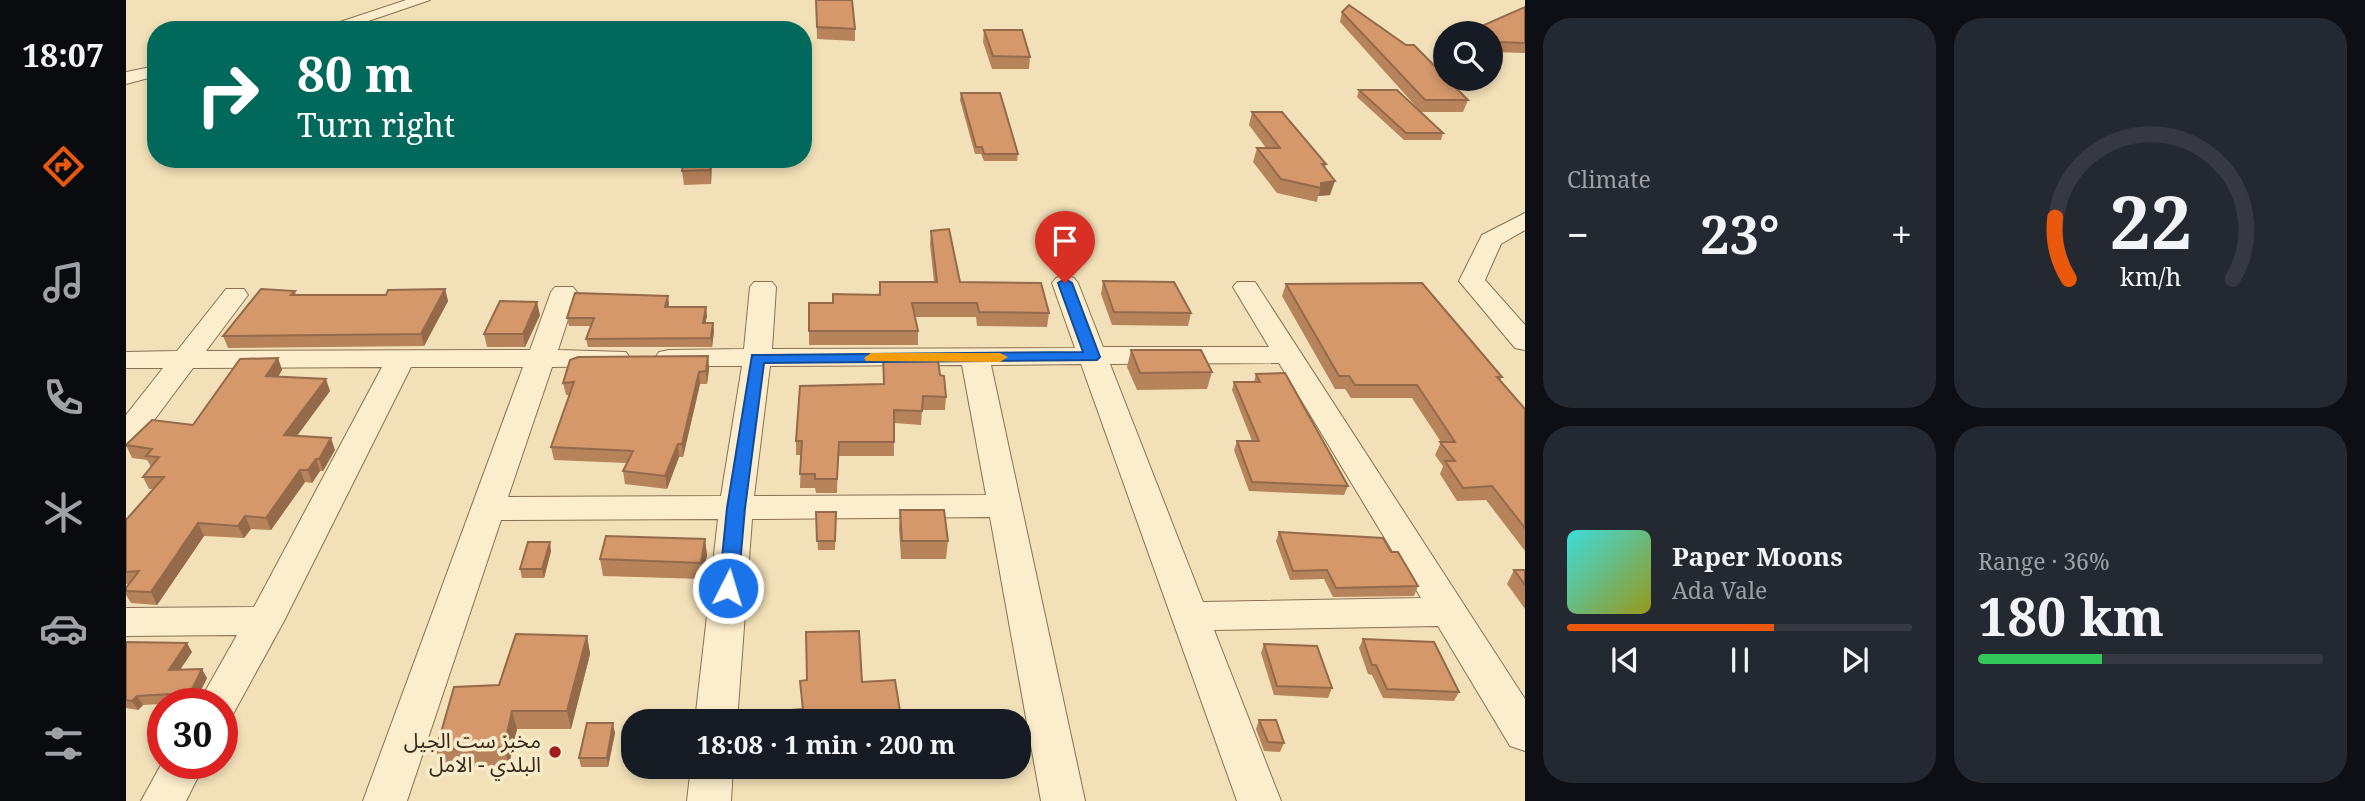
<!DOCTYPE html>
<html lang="en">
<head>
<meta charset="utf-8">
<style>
  :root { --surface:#171b24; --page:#242831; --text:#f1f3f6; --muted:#9ea1a6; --line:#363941; --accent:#ea580c }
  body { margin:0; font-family:"Noto Serif","Noto Sans Arabic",serif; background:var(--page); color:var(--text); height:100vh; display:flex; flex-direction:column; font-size:26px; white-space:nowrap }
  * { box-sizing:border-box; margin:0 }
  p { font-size:23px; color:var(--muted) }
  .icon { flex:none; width:38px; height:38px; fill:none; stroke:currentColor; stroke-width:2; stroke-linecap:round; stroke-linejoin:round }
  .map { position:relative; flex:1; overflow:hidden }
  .panel { display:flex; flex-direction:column; gap:18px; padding:18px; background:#0d0f14; width:840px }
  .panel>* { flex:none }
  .banner { position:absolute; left:21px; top:21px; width:665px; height:147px; border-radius:28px; box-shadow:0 4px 10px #0003; background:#00695c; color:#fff; overflow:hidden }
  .controls { position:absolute; left:1307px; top:21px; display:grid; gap:14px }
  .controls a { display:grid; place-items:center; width:70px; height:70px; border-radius:50%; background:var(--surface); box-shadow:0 4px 10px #0003; font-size:35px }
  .speed { position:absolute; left:21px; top:688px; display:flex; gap:14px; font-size:35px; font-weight:700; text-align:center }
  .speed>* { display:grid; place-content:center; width:91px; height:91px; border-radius:50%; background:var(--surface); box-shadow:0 4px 10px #0003; line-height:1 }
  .speed .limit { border:10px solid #d22; background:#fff; color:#111 }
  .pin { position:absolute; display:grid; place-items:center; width:60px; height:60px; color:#fff; margin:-72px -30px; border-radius:50% 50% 50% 0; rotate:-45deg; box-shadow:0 0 7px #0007 }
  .pin .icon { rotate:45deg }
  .me { position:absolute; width:77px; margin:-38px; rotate:5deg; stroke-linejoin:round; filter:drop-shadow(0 0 5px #0008) }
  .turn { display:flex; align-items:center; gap:24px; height:147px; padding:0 35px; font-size:32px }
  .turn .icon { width:91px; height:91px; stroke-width:2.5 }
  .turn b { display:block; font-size:49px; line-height:60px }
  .big { font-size:52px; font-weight:700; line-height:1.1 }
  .panel .tile { flex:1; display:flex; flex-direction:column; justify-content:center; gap:10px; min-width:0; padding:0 24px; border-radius:28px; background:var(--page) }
  .panel .dial { align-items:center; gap:0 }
  .dial svg { height:182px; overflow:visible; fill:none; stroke:var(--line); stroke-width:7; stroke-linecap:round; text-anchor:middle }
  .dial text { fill:var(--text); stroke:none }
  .song { display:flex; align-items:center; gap:21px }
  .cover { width:84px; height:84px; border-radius:10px; background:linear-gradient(135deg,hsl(180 70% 55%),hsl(60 70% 35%)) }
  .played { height:7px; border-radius:4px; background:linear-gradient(90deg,var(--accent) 60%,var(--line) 60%) }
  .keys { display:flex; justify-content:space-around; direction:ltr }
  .heat { display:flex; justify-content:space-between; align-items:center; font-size:38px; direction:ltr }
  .charge { height:10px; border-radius:5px; background:linear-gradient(90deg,#34c759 36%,var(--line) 0) }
  .panel .tiles { flex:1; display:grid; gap:18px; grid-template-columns:repeat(2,1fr) }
  .trip { position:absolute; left:495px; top:709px; width:410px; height:70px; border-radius:28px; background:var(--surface); box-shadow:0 4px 10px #0003; font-weight:700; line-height:70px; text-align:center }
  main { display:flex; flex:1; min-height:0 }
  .menu { display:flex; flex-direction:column; width:126px; justify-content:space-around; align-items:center; background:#090b0e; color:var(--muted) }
  .menu .icon { width:49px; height:49px }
  .menu .on { color:var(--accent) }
  .menu b { font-size:32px; color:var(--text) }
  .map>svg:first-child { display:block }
</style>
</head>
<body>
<main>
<nav class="menu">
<b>18:07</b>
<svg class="icon on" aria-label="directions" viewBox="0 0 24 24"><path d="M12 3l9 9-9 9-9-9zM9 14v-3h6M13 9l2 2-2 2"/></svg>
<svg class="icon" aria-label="music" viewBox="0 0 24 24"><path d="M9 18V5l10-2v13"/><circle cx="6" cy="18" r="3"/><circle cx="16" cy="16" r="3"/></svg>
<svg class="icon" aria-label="phone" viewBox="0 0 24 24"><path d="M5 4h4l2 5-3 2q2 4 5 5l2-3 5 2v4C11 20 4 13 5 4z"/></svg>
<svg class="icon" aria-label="climate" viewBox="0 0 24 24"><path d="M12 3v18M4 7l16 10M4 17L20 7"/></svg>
<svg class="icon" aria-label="car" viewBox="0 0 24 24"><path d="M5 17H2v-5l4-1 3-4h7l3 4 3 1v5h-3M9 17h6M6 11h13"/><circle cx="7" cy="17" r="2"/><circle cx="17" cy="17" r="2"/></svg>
<svg class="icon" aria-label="filters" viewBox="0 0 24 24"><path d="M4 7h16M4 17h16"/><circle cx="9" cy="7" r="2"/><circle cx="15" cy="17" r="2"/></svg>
</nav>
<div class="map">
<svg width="1399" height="801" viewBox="0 0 1399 801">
  <rect width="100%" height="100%" fill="#f2e1b8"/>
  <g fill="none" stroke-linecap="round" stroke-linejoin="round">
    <g stroke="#897052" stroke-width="2">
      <g id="minor">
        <path d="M280 0H304L216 30H190Z"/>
        <path d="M30 66V76L0 84V72Z"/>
        <path d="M1399 213V230L1375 244 1359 280 1399 325V350L1389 348 1333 281 1356 235Z"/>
        <path d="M939 275 948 278 952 283 977 347H1143L1107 287 1111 282H1129L1399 699V751L1384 746 1312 626 1088 630 1155 801H1111L955 364 865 365 959 801H915L864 517 626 519 611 721H569L592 519 375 520 281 801H237L397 367H285L158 621 106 716 96 719V704H72L111 635 0 636V608L128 607 256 367 67 368 11 443 0 446V415L37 368H0V352L51 351 100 289H118L122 295 80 351 404 350 425 292 429 287H447L451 292 432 350 500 352 504 358 500 364 490 366 426 367 382 497 595 496 616 366H543L533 364 529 358 533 352 543 350 618 349 624 287 628 282H646L650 287 646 349 949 348 926 283 930 278ZM1153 363 1295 598 1077 602 984 364ZM836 365 860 495 628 496 644 366Z"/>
        <path d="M37 761 79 763 60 801H15Z"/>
        <path d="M565 766H607L605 801H561Z"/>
      </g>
    </g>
    <use href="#minor" fill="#fceecc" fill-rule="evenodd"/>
  </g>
  <g fill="#b6835b">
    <path d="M690 0 729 29V41L691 39Z"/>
    <path d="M1399 7V53L1366 52 1365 51V33Z"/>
    <path d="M1216 12 1342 100 1337 112H1295L1214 22Z"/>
    <path d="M858 30 904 57 903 69H866L857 42Z"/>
    <path d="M1233 90 1317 133 1315 140H1278L1231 97Z"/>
    <path d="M835 93 892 154 891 161H858L855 154H849L834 100Z"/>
    <path d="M1126 112 1200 164 1199 168 1204 195 1192 196 1191 202 1151 193 1127 162 1131 148H1140L1123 125Z"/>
    <path d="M586 159 585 184 558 185 556 171Z"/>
    <path d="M805 231 834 282 923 313 921 327 851 326 850 317H789L792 331V345H683V303H707L808 282 804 244Z"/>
    <path d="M977 281 1065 313 1062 326 986 325 975 294Z"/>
    <path d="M1160 284 1376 377 1374 380 1399 409V551L1360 500 1331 501 1314 474 1317 466 1309 455 1315 442 1286 398H1225L1219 389H1209L1156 296Z"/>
    <path d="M319 289 322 301 298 346 102 348 97 336 169 291 170 295H260Z"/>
    <path d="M543 304 542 307 581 316 579 323H587L588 331 586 347H462L460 339 465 326H443L441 318Z"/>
    <path d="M414 315 399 347H361L358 334Z"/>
    <path d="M1005 350 1086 372 1081 389 1011 390 1001 367Z"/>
    <path d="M757 355 798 360 814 375 820 397 819 410H796L795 425 768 423V456H712L711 493H690L689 488H674L675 455H670V441L757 384Z"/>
    <path d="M582 356 583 369 581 384H574L557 457H553L541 489 499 484 497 471 501 463 428 460 425 447 443 395H440L437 383Z"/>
    <path d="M152 358 156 370 152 377 204 391 171 436 209 450 197 471H194L186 483 179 482 145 530 125 529 118 538 78 536 31 605 5 603 0 595V588L3 584H0V520L28 489H23L17 477 25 467 21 460 6 458 0 445 67 425Z"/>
    <path d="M1130 374 1222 486 1218 495 1123 491 1108 450 1111 441H1126L1106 390 1108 382H1128Z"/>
    <path d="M774 510 822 541 820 559H775L773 528Z"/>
    <path d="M690 512H710L709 550H692Z"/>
    <path d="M1153 532 1265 552 1292 586 1288 596 1207 597 1198 579 1164 580 1150 541Z"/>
    <path d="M579 539 581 555 576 579 477 576 474 559Z"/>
    <path d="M425 551 418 578H396L394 569Z"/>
    <path d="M1388 570H1399V609L1381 584Z"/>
    <path d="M461 636 464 654 445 729H391L383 765 316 768 310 750 373 685Z"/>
    <path d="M1237 639 1333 692 1328 701 1257 698 1246 675 1242 674 1233 648Z"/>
    <path d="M0 642 66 652 54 669 81 678 69 702 17 705 12 710 0 708Z"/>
    <path d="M1138 644 1206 688 1202 698 1148 695 1135 653Z"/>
    <path d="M674 681 736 682 774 711 773 721H640L676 709Z"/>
    <path d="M1133 720 1158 743 1154 752 1138 751 1130 729Z"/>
    <path d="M489 733 482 767H455L453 758Z"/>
  </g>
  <g fill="#946a4a">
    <path d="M585 159H586L585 184 584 170Z"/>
    <path d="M1209 181 1204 195 1192 196 1195 188V183Z"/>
    <path d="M319 289 322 301 298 346 295 334Z"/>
    <path d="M542 296 543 304 539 315V307Z"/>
    <path d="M411 302 414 315 399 347 397 334Z"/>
    <path d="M580 307 581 316 578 331 577 323Z"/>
    <path d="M587 323 588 331 586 347 585 338Z"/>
    <path d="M582 356 583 369 581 384 580 371Z"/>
    <path d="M152 358 156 370 145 388 140 376Z"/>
    <path d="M573 372 574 384 557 457 556 444Z"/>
    <path d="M200 379 204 391 162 448 158 435Z"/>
    <path d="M205 438 209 450 197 471 193 459Z"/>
    <path d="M552 444 553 457 541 489 539 476Z"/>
    <path d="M190 459 194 471 186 483 182 470Z"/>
    <path d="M174 470 179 482 145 530 140 518Z"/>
    <path d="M119 516 125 529 118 538 112 526Z"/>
    <path d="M72 523 78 536 31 605 25 592Z"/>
    <path d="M579 539 581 555 576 579 575 563Z"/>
    <path d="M424 542 425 551 418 578 416 569Z"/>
    <path d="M461 636 464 654 445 729 441 711Z"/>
    <path d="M61 643 66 652 48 679 43 670Z"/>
    <path d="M76 669 81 678 69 702 64 693Z"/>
    <path d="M11 696 17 705 12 710 6 701Z"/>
    <path d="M386 711 391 729 383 765 378 747Z"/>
    <path d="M487 723 489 733 482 767 481 758Z"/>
  </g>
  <g fill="#d4986a" stroke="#946a4a" stroke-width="2">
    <path d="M690 0H726L729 29 691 27Z"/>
    <path d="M1223 5 1280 45H1288L1342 100H1299L1216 12Z"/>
    <path d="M1399 7V43L1370 42 1365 38V33H1340Z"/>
    <path d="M858 30H896L904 57 867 56Z"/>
    <path d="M1233 90H1271L1317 133H1280Z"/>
    <path d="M835 93H874L892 154H858L856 147H850Z"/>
    <path d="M1126 112H1156L1200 164H1196L1209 181 1195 183V188L1155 179 1131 148H1154Z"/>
    <path d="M558 159H585L584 170 556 171Z"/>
    <path d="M823 229 834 282 915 283 923 313 853 312 851 303H786L792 331H683V303H707V294L754 295V282H811L805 231Z"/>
    <path d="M977 281 1048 282 1065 313 988 312Z"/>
    <path d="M1296 283 1376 377H1371L1399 409V528L1366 486 1337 488 1319 461H1329L1314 442H1329L1291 385H1229L1223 376H1213L1160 284Z"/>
    <path d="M135 289 169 291 165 295H260L262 290 319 289 295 334 97 336Z"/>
    <path d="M449 293 542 296 539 307H580L577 323H587L585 338 460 339 468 318H441Z"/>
    <path d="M374 301 411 302 397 334H358Z"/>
    <path d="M1005 350H1075L1086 372 1014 373Z"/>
    <path d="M757 355H797L798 360H812L814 375 818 376 820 397 797 396 796 411 768 410V442H713L711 479H689V474H674L676 441H670L674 386 758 384Z"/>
    <path d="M582 356 580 371 573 372 556 444H552L539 476 497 471 507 451 425 447 448 382 437 383 444 360 452 357Z"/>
    <path d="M152 358 140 376 200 379 158 435 205 438 193 459H190L182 470H174L140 518 119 516 112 526 72 523 25 592 0 591V588L13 571 0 572V520L38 477H17L33 457 20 456 26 449 0 445 26 420 67 425 114 359Z"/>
    <path d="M1159 373 1222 486 1126 482 1111 441H1133L1108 382H1134L1130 374Z"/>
    <path d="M774 510H818L822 541H776Z"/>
    <path d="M690 512H710L709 541H691Z"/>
    <path d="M1153 532 1257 538 1265 552H1272L1292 586 1210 588 1201 570 1167 571Z"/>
    <path d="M480 536 579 539 575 563 474 559Z"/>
    <path d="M402 542H424L416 569H394Z"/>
    <path d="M1388 570H1399V585Z"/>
    <path d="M733 631 736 682 769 680 774 711 738 714 739 721H641L640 712 677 709 674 681 681 680 680 632Z"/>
    <path d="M390 634 461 636 441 711H386L378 747 310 750 328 687 373 685Z"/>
    <path d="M1237 639 1308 642 1333 692 1261 689 1250 665H1246Z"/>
    <path d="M0 642 61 643 43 670 76 669 64 693 11 696 6 701 0 700Z"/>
    <path d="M1138 644 1191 646 1206 688 1151 686Z"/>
    <path d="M1133 720H1150L1158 743 1142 742Z"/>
    <path d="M461 723H487L481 758H453Z"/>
  </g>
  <path fill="#1a73e8" stroke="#114b97" stroke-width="2" d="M939 279 946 283 974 357 971 360 638 363 619 508 612 588 602 595 595 593 593 588 601 508 626 355 957 352 932 283Z"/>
  <path fill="#f59e0b" d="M745 353H874L882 357 874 362 740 361 738 358Z"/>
  <circle fill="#9d1e1d" stroke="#f8ebc9" stroke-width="2.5" cx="429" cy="752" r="7"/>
  <g text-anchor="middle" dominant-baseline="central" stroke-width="7" stroke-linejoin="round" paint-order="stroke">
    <g font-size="21" fill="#362819" stroke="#f8ebc9" text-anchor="end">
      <text x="415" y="740">مخبز ست الجيل<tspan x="415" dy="24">البلدي - الامل</tspan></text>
    </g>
  </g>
</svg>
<div class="controls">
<a><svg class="icon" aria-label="search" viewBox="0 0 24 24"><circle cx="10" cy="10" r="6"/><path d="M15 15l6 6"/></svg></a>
</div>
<div class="speed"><div class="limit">30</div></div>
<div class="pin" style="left:939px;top:283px;background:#d93025"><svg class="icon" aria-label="arrive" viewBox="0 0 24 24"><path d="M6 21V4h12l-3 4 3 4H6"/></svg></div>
<svg class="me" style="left:602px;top:588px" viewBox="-20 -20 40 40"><circle r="17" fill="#1a73e8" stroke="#fff" stroke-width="3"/><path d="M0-11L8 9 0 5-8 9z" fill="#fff"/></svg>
<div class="trip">18:08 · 1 min · 200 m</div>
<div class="banner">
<div class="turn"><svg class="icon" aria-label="right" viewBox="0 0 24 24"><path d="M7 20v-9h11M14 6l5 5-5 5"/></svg><div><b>80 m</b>Turn right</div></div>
</div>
</div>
<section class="panel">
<div class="tiles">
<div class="tile"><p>Climate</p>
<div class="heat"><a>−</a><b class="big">23°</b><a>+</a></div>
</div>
<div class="tile dial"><svg viewBox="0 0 100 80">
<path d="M14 69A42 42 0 1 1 86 69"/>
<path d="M14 69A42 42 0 0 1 8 42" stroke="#ea580c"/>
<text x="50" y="56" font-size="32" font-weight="700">22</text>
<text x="50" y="72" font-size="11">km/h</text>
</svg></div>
<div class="tile">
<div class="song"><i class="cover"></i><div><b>Paper Moons</b><p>Ada Vale</p></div></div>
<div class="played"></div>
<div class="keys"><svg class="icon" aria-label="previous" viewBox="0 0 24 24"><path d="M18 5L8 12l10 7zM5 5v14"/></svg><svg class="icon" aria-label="pause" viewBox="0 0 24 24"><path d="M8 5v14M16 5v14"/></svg><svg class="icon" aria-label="next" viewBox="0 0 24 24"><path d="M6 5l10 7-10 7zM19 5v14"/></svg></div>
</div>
<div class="tile"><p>Range · 36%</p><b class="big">180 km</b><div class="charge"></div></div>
</div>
</section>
</main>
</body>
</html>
